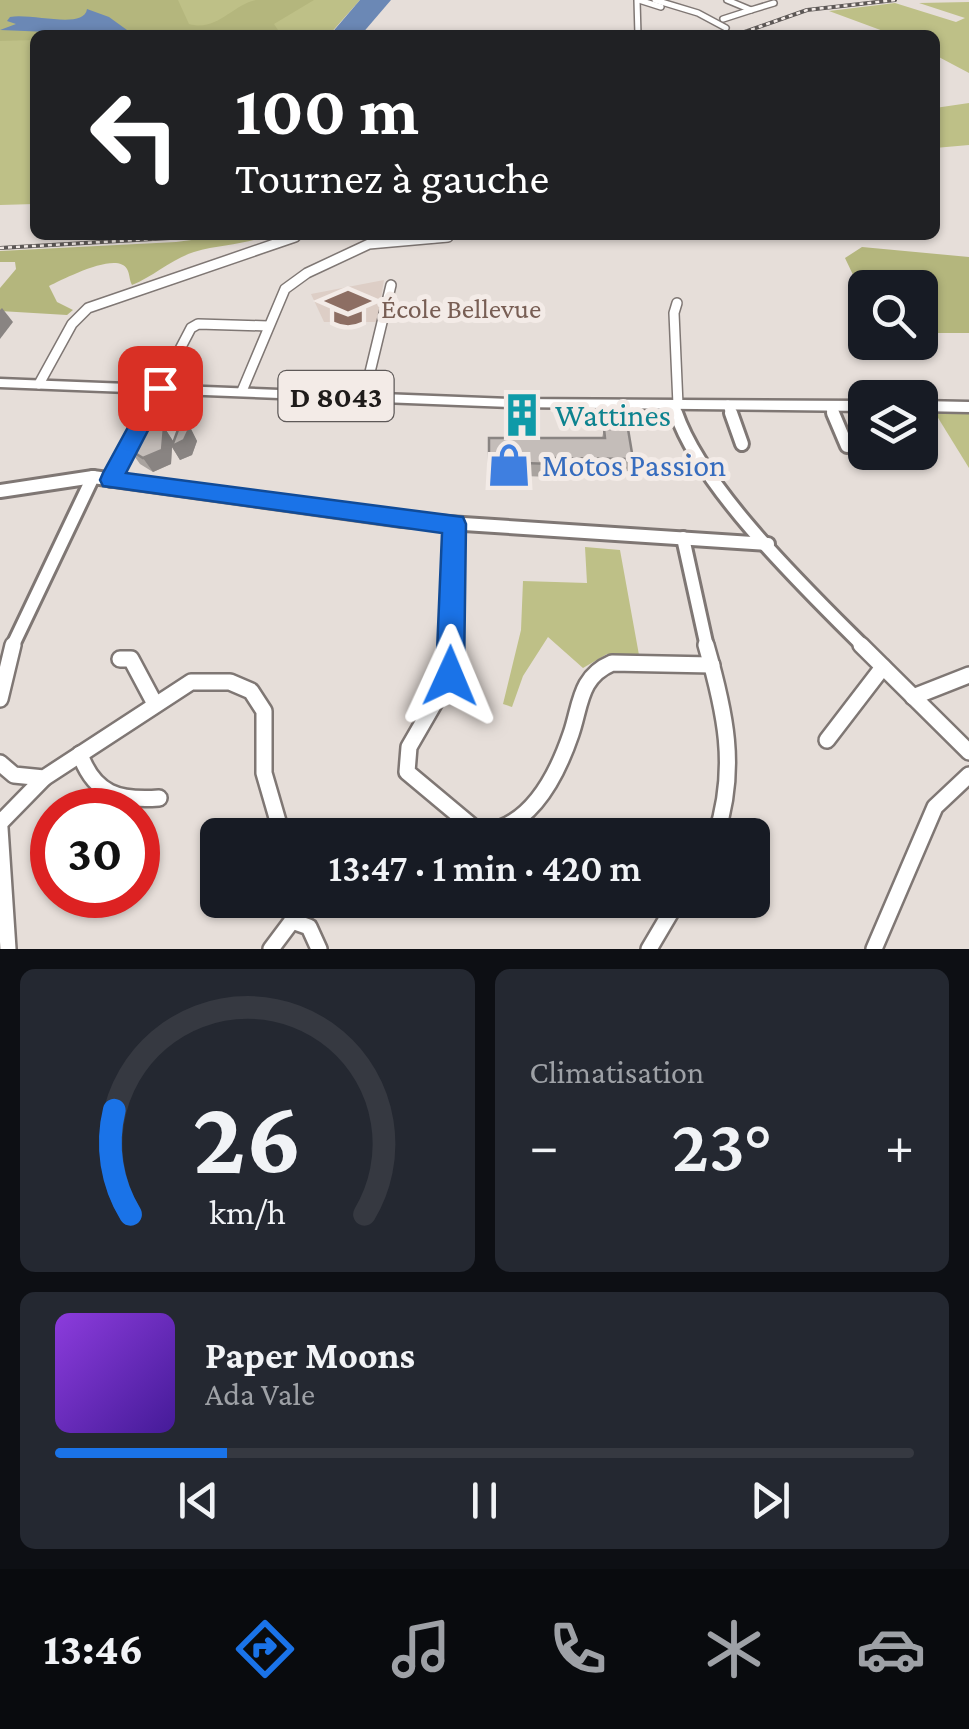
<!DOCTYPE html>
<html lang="fr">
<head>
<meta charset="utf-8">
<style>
  :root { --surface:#171b24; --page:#242831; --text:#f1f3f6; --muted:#9ea1a6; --line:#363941; --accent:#1a73e8 }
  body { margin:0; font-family:"Crimson Pro",serif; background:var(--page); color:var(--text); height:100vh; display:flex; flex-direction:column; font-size:38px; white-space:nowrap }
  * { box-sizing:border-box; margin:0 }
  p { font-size:32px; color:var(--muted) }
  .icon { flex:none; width:55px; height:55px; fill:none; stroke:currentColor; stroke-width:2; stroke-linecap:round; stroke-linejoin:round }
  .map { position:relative; height:949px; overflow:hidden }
  .panel { display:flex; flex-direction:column; gap:20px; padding:20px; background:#0d0f14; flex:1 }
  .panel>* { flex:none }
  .guide { position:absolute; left:30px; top:30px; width:910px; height:210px; border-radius:15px; box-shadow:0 2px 8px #0004; background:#202124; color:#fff; overflow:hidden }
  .fabs { position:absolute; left:848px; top:270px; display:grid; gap:20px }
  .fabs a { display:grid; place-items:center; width:90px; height:90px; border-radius:15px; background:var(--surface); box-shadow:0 2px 8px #0004; font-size:50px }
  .speed { position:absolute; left:30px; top:788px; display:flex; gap:20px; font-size:50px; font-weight:700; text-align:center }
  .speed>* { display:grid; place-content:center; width:130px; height:130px; border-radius:50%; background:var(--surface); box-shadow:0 2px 8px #0004; line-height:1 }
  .speed .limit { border:15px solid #d22; background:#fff; color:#111 }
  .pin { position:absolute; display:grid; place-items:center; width:85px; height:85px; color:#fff; margin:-42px; border-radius:20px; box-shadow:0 5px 15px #0006 }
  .me { position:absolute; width:110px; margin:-55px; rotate:1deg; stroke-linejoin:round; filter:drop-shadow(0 0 8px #0008) }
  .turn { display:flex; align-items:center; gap:35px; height:210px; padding:0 40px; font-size:45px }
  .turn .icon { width:130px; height:130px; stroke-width:2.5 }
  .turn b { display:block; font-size:70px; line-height:85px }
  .big { font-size:75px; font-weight:600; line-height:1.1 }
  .panel .tile { flex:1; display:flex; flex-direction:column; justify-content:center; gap:15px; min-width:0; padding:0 35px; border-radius:15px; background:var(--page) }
  .panel .dial { align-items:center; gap:0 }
  .dial svg { height:260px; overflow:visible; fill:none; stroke:var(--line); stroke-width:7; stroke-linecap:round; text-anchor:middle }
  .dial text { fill:var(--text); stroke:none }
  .song { display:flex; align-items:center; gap:30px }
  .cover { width:120px; height:120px; border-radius:15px; background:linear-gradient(135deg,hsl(270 70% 55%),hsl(260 70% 35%)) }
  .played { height:10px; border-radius:5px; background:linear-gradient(90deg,var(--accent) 20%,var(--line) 20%) }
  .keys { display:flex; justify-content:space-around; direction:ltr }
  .heat { display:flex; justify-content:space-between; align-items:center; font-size:55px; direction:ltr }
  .panel .tiles { flex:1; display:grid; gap:20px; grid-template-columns:1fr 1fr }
  .tile:last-child { grid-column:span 2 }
  .trip { position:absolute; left:200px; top:818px; width:570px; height:100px; border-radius:15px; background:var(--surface); box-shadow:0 2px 8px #0004; font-weight:600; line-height:100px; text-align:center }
  .dock { display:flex; height:160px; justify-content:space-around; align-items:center; background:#090b0e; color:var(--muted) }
  .dock .icon { width:70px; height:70px }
  .dock .current { color:var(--accent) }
  .dock b { font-size:45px; color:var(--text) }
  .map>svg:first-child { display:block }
</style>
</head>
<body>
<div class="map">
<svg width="969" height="949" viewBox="0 0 969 949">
  <rect width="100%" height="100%" fill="#e6ded9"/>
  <path fill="#ddcec6" d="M384 280 377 322H324L311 294Z"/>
  <g fill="#bec087">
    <path d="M0 0H360L329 35H35V204L0 205Z"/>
    <path d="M969 2V73L935 55V35H894L829 11 895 3 956 22 965 18 919 3Z"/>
    <path d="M969 103V145L935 148V108Z"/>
    <path d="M927 400H969V468Z"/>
    <path d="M585 547 620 550 639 655 607 654 583 668 548 637 523 676 512 707 503 704 521 630 523 581 587 583Z"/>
  </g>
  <g fill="#b4b67d">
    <path d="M0 0H178L189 24C217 32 232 5 256 0 274 0 296 0 314 0L274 24 278 30 271 35H35V40L0 41Z"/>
    <path d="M230 235H269C245 245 220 244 194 252 172 259 154 276 132 285 129 280 130 274 127 269 117 251 64 279 49 286L57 302 73 310 67 315 0 311V288L16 269 15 262H0V251L176 242Z"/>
    <path d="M862 247 969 257V333H920V288H865V300L845 258Z"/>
  </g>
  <g fill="#6b88b5">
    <path d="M360 0H391L361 35H330Z"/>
    <path d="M87 9 109 17 127 30 123 35 0 30 16 24 7 21 10 17C33 13 84 30 87 9Z"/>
  </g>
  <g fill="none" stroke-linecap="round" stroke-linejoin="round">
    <g stroke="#7f7774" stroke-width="8">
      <g id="minor-far4">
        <path d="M637 0 638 35"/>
        <path d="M639 0 661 7"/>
        <path d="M655 0 698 13 726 28"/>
        <path d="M727 0 751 10 774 3"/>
        <path d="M723 19 751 10"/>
      </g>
    </g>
    <g stroke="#7f7774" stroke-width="10">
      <g id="minor-far3">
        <path d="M288 239 300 235"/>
        <path d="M425 239 448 237"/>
      </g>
    </g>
    <g stroke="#7f7774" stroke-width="12">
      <g id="minor-far2">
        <path d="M677 303 674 313 678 405"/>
        <path d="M39 384 72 324 88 308 295 237"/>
        <path d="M242 391 285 289 307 273 369 244 448 237"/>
        <path d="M364 397 391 285"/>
        <path d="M673 405 677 416"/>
        <path d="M728 405 732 416"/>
        <path d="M830 406 834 416"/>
        <path d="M145 416 191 328 198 324 268 326"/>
      </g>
    </g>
    <g stroke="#7f7774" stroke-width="18">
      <g id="minor-far1">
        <path d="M676 413C702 489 806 589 864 647"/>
        <path d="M731 413 742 444"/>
        <path d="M833 413 847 446"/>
        <path d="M111 480 146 413"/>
        <path d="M0 491 93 477 402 520 768 544"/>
        <path d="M683 538 707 647"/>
        <path d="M12 647 93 477"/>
        <path d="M451 647 454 525"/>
      </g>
    </g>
    <g stroke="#7f7774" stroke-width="20">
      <g id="minor">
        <path d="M451 645 450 676 409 747 407 772 480 833C530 829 556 778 571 734 581 705 579 677 612 663L712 665"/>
        <path d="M706 645C725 711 738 768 716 835"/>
        <path d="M861 645 969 752"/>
        <path d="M120 659H131L155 704"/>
        <path d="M913 697 969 675"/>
        <path d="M0 699 13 645"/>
        <path d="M827 740 883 667"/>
        <path d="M80 754C94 794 119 801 159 798"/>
        <path d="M0 763 14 775 44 778 191 682H230L251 691 264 711V773L282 835"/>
        <path d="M0 823 44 778"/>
        <path d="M0 828 8 949"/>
        <path d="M292 921 309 927 319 949"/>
        <path d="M271 949 292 921 298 900"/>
        <path d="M649 949 678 900"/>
        <path d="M874 949 935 807 969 775"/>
      </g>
    </g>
    <g stroke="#7f7774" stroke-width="5">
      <g id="major">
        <path d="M0 379 512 399 865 401V411L512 407 0 387Z"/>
        <path d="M920 401 969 402V412L920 411Z"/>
      </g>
    </g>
    <use href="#minor-far4" stroke="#fff" stroke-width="5"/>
    <use href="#minor-far3" stroke="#fff" stroke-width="8"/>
    <use href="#minor-far2" stroke="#fff" stroke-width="9"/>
    <use href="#minor-far1" stroke="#fff" stroke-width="12"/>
    <use href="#minor" stroke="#fff" stroke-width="15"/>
    <use href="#major" fill="#fff" fill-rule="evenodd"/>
    <g stroke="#5c5755" stroke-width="4">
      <g id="rail">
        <path d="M736 35 807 10 895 0"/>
        <path d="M0 248 221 235"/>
      </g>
    </g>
    <use href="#rail" stroke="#f3ebe7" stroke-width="2.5" stroke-dasharray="4" stroke-linecap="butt"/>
  </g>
  <g fill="#a9a39f">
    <path d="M164 427 173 441 190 427 197 441 192 455 180 460 172 447 171 464 153 472 140 464 130 450 142 434 138 428Z"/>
    <path d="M604 429 633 459 630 472 552 471V477L489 475V438H602Z"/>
  </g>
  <g fill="#898482">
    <path d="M2 308 13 322 0 339V310Z"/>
    <path d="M164 427 173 441 190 427 197 441 192 455 180 460 172 447 171 464 153 472 143 458Z"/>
  </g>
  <g fill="#c4bdb9" stroke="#898482" stroke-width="2.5">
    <path d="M164 427 162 450 143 458 130 450 143 433 138 428Z"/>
    <path d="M179 427H190L184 440 172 446Z"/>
    <path d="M604 429H628L633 459 553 458V464L489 462V438H605Z"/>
  </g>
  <path fill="#1a73e8" stroke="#114b97" stroke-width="2.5" d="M160 381 170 388 126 473 463 517 466 524 464 676 460 686 450 690 440 686 436 676 442 533 103 486 100 480 103 473 152 383Z"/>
  <defs>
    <g id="school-bare" transform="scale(3.45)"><path d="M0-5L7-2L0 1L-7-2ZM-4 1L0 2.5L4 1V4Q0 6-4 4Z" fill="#8d6e63" stroke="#f3ebe7" stroke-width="2.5" paint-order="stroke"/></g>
    <g id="building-bare" transform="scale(3.45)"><path d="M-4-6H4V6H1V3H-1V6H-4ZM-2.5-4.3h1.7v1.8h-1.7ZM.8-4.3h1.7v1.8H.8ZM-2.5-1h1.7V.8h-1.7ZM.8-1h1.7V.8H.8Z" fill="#0f9aa8" stroke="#f3ebe7" stroke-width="2.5" paint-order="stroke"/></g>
    <g id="shop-bare" transform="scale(3.45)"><path d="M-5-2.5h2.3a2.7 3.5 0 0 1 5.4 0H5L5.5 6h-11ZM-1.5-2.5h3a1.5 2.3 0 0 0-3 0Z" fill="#3f7fe0" stroke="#f3ebe7" stroke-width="2.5" paint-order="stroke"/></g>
  </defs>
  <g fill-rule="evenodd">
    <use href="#school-bare" x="348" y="308"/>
    <use href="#building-bare" x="522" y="415"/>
    <use href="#shop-bare" x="509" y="465"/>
  </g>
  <g text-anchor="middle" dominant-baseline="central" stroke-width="10" stroke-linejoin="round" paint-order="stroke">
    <g font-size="28" fill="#785e54" stroke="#f3ebe7" text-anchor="start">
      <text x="381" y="308">École Bellevue</text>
    </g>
    <rect fill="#f3ebe7" stroke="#5e5958" stroke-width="2.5" x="278.5" y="371" width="115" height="50" rx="8"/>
    <g font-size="30" font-weight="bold" fill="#1e1b1a">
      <text x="336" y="396">D 8043</text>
    </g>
    <g font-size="32" fill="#0d838f" stroke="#f3ebe7" text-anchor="start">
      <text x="555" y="415">Wattines</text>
    </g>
    <g font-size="32" fill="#366cbe" stroke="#f3ebe7" text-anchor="start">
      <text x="542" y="465">Motos Passion</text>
    </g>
  </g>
</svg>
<div class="fabs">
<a><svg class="icon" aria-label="search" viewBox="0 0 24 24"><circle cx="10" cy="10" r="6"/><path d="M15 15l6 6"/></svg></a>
<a><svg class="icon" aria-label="layers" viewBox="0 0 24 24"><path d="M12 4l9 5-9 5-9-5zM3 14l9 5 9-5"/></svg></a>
</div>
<div class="speed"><div class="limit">30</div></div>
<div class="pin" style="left:160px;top:388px;background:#d93025"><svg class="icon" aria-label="arrive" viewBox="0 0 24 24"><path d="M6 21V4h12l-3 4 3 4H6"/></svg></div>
<svg class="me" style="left:450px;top:676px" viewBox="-20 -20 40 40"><path d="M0-17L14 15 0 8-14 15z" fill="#1a73e8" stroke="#fff" stroke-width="4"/></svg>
<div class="trip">13:47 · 1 min · 420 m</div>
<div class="guide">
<div class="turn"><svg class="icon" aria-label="left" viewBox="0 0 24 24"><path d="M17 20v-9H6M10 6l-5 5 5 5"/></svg><div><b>100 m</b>Tournez à gauche</div></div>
</div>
</div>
<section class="panel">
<div class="tiles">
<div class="tile dial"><svg viewBox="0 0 100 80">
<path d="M14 69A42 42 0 1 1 86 69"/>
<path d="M14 69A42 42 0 0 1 9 37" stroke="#1a73e8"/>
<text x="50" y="56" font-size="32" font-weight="700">26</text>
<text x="50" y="72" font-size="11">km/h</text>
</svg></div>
<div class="tile"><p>Climatisation</p>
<div class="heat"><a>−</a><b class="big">23°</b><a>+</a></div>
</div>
<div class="tile">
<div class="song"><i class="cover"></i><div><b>Paper Moons</b><p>Ada Vale</p></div></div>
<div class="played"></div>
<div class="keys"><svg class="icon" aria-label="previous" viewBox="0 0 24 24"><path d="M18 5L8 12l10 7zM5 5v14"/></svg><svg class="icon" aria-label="pause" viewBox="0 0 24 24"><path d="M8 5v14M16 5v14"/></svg><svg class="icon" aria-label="next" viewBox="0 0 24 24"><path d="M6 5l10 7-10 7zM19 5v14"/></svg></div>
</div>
</div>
</section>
<nav class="dock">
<b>13:46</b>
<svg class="icon current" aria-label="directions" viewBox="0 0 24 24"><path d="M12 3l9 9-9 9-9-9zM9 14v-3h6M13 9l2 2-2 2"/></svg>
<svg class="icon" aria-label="music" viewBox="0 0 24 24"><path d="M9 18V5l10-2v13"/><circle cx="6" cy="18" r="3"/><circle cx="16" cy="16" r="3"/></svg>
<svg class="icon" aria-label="phone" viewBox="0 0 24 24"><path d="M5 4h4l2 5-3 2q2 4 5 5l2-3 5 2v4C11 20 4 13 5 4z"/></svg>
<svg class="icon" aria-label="climate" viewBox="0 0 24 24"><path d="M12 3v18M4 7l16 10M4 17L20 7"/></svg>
<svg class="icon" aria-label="car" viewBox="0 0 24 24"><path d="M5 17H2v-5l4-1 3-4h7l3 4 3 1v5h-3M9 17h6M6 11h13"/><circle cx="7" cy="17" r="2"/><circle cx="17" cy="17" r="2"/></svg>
</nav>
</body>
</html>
